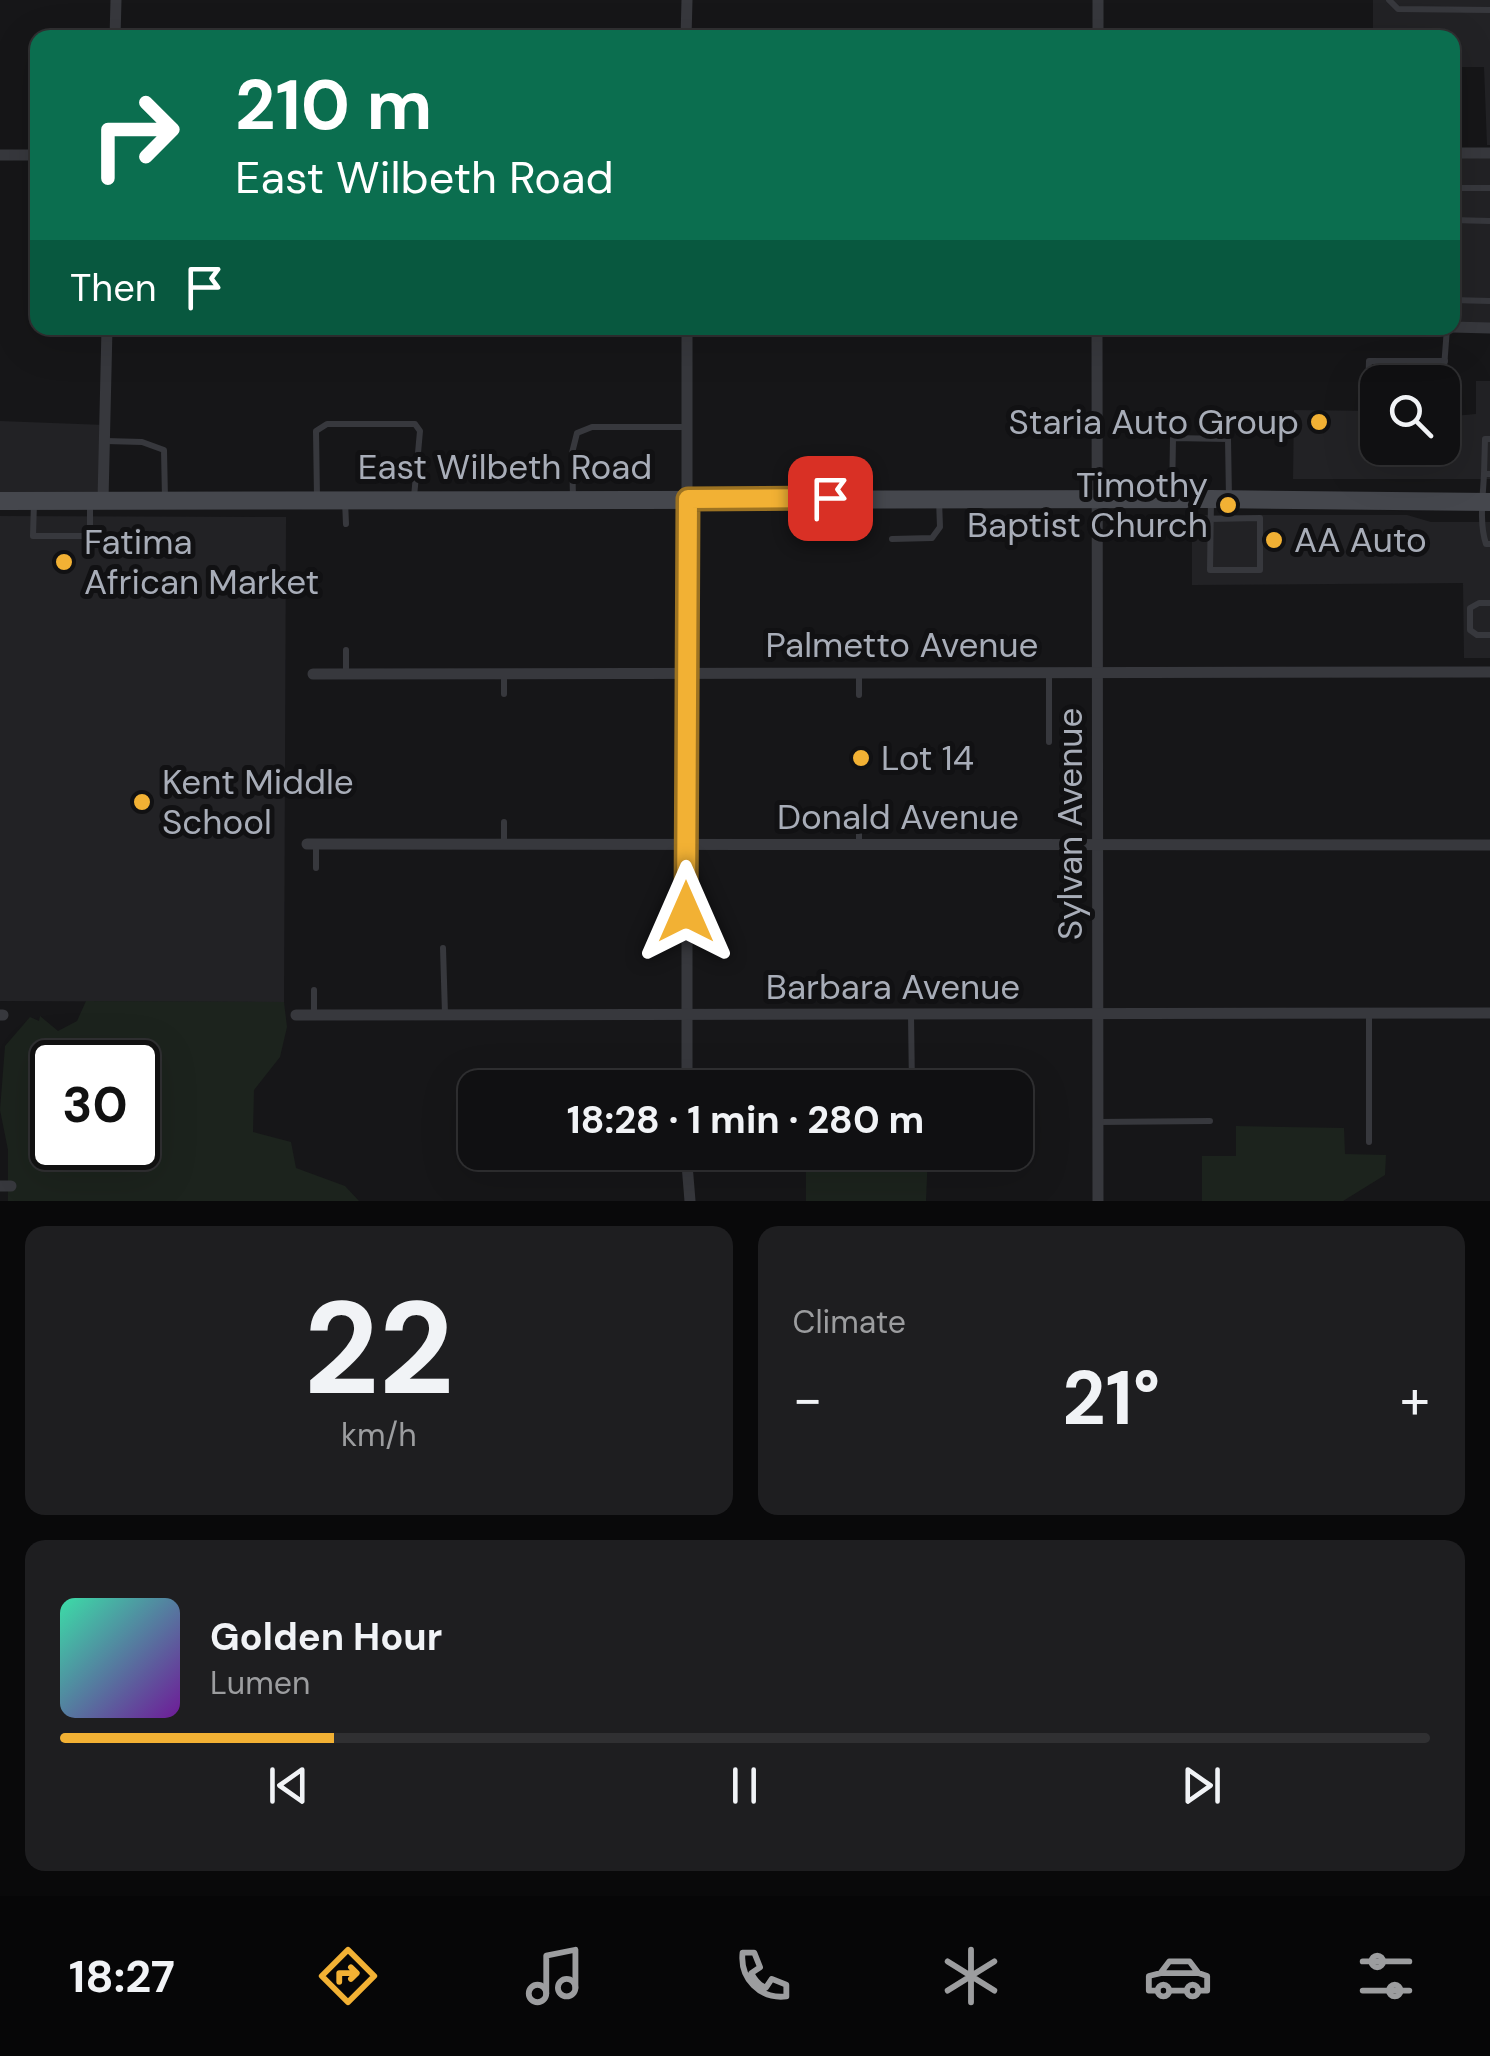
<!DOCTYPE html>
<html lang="en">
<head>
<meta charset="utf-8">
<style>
  :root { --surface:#101012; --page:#1e1e20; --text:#f1f3f6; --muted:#9c9d9f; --line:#303032; --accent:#f2b134 }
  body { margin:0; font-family:"DM Sans",sans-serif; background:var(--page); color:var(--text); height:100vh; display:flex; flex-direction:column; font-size:38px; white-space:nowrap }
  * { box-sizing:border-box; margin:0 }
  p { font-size:32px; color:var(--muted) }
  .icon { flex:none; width:55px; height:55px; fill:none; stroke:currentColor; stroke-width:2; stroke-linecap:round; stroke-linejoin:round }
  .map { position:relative; height:1201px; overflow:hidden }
  .sheet { display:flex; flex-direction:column; gap:25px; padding:25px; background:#09090a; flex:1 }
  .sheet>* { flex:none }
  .top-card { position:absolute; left:30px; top:30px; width:1430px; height:305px; border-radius:20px; box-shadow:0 10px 40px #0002,0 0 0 2px var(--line); background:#0b6e4f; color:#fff; overflow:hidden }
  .buttons { position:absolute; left:1360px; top:365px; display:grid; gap:20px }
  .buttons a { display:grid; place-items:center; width:100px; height:100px; border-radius:20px; background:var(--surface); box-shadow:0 10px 40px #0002,0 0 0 2px var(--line); font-size:50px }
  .speed { position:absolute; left:30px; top:1040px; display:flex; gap:20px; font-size:50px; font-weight:700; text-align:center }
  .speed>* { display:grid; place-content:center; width:130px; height:130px; border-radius:50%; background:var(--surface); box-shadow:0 10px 40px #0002,0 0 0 2px var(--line); line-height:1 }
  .speed .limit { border:5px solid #111; border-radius:15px; background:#fff; color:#111 }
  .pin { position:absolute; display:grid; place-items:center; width:85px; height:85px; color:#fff; margin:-42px; border-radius:20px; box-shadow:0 5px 15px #0006 }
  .me { position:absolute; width:110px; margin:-55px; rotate:0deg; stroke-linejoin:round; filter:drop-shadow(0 0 8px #0008) }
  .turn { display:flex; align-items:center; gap:35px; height:210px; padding:0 40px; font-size:45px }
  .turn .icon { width:130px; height:130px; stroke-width:2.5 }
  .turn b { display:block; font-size:70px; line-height:85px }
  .then { display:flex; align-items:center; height:95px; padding:0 40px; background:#0003; gap:20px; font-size:38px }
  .big { font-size:75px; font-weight:700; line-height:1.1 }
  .sheet .tile { flex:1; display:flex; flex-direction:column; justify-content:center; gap:15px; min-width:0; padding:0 35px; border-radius:20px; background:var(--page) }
  .sheet .dial { align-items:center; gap:0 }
  .dial b { font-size:130px; line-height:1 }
  .song { display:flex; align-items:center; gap:30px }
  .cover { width:120px; height:120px; border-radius:15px; background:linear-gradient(135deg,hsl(160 70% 55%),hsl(280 70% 35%)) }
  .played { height:10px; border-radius:5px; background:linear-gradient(90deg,var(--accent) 20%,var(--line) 20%) }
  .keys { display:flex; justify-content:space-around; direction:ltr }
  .heat { display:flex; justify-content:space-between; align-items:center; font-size:55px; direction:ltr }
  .sheet .tiles { flex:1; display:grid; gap:25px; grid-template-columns:1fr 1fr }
  .tile:last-child { grid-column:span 2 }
  .trip { position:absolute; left:458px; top:1070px; width:575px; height:100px; border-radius:20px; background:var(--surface); box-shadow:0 10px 40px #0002,0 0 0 2px var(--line); font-weight:700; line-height:100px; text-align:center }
  .menu { display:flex; height:160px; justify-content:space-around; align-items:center; background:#060607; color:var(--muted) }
  .menu .icon { width:70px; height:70px }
  .menu .on { color:var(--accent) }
  .menu b { font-size:45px; color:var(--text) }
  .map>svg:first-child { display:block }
</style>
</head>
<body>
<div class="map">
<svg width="1490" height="1201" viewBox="0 0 1490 1201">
  <rect width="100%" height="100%" fill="#161618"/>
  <g fill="#222225">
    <path d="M1373 0H1490V145H1487L1484 67H1453L1452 38 1373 37Z"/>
    <path d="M1452 153H1490V328L1453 327Z"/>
    <path d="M1476 381H1490V479H1293L1294 410 1377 411 1378 448H1442L1443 417 1476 414Z"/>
    <path d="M0 421 105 425 103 500 0 501Z"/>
    <path d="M1192 515H1407L1431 522H1490V658H1464L1463 583 1192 585Z"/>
    <path d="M0 516 286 517 284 1002 0 1001Z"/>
  </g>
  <g fill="#1c231d" fill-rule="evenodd">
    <path d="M86 1001 284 1002 287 1027 280 1057 254 1090 253 1132 291 1142 296 1168 345 1186 359 1201H8V1150L0 1110 5 1046 30 1017 39 1021 40 1016 58 1031 77 1021ZM52 1062H138V1148H52Z"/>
    <path d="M1236 1126 1344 1128 1345 1154 1386 1155 1385 1175 1343 1201H1202V1156H1236Z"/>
    <path d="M806 1153H928L926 1201H806Z"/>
  </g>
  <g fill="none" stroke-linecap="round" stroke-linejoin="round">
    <g stroke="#37383d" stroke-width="6">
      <path d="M1389 0 1398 9 1490 10"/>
      <path d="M1452 188H1490"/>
      <path d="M1452 220 1490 221"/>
      <path d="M1452 300 1490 301"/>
      <path d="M1378 392H1368L1369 361H1445"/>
      <path d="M1442 394 1447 328"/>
      <path d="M106 441 142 442 164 450 165 499"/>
      <path d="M1484 474 1485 439H1490"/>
      <path d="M1490 474H1484C1483 496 1479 523 1486 544H1490"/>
      <path d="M1172 497 1173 438 1228 439 1229 498"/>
      <path d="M317 498 316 431 327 424H415L420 431 414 497"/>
      <path d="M573 498 572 453 577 433 592 427H687"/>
      <path d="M345 501 346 524"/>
      <path d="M34 502 33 536H90V504"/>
      <path d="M1210 519 1260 518V570H1210L1211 500"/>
      <path d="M892 539 932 538 940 527 939 500"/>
      <path d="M1490 603H1479L1470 608V630L1477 635H1490"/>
      <path d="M346 673V650"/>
      <path d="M859 674V695"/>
      <path d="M1049 674V742"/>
      <path d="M504 675V694"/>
      <path d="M504 822V844"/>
      <path d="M859 822V845"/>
      <path d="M316 868V846"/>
      <path d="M443 948 445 1014"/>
      <path d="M314 1014V990"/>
      <path d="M911 1015 912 1088"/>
      <path d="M1369 1015V1142"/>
      <path d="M1098 1122 1210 1121"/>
      <path d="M663 1153H686"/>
    </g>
    <g stroke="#37383d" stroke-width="11">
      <path d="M1098 0V38"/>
      <path d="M115 38 116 0"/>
      <path d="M686 38 687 0"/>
      <path d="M1452 153H1490"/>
      <path d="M0 155H38"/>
      <path d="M1452 327 1490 328"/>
      <path d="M687 328V1088"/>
      <path d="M1097 328 1098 1201"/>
      <path d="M103 500 107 328"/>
      <path d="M313 674 1490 672"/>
      <path d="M307 844 1490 845"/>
      <path d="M0 1015H3"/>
      <path d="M296 1015 1490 1013"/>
      <path d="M686 1152 690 1201"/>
      <path d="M0 1186H11"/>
    </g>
    <path stroke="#45474d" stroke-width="18" d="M0 501 1211 499 1490 502"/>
  </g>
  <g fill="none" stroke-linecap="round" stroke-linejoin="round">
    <g stroke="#9d7322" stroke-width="25">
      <path id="route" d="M686 912 688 499 830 498"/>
    </g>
    <use href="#route" stroke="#f2b134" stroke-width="18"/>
  </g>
  <g fill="#f2b134" stroke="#111113" stroke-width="4">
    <circle cx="1319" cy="422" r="10"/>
    <circle cx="1228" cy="505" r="10"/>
    <circle cx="1274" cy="540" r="10"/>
    <circle cx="64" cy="562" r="10"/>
    <circle cx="861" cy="758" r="10"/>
    <circle cx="142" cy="802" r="10"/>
  </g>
  <g text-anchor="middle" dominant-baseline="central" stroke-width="10" stroke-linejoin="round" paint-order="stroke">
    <g font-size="35" fill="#a8adb8" stroke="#111113" text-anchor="start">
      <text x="1299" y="422" text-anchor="end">Staria Auto Group</text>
      <text x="1208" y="485" text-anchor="end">Timothy<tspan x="1208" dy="40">Baptist Church</tspan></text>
      <text x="1294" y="540">AA Auto</text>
      <text x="84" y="542">Fatima<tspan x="84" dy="40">African Market</tspan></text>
      <text x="881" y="758">Lot 14</text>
      <text x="162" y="782">Kent Middle<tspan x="162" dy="40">School</tspan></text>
    </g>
    <g font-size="35" fill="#a8adb8" stroke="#111113">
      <text x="505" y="467">East Wilbeth Road</text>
      <text x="902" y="645">Palmetto Avenue</text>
      <text x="898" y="817">Donald Avenue</text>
      <text transform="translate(1070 824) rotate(-90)">Sylvan Avenue</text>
      <text x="893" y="987">Barbara Avenue</text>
    </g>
  </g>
</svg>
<div class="buttons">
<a><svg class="icon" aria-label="search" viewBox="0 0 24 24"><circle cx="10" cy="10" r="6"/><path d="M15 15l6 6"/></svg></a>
</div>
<div class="speed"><div class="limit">30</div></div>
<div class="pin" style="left:830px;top:498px;background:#d93025"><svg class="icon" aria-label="arrive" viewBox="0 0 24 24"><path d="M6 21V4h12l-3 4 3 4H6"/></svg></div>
<svg class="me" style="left:686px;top:912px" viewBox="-20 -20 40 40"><path d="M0-17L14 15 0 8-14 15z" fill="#f2b134" stroke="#fff" stroke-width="4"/></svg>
<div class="trip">18:28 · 1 min · 280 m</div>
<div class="top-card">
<div class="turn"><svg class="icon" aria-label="right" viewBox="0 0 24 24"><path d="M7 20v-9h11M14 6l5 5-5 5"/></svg><div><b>210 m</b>East Wilbeth Road</div></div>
<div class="then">Then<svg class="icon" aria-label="arrive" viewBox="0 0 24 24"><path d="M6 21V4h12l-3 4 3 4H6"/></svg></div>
</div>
</div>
<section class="sheet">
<div class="tiles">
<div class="tile dial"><b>22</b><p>km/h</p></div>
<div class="tile"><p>Climate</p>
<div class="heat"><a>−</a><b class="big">21°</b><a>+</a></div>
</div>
<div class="tile">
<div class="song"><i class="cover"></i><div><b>Golden Hour</b><p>Lumen</p></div></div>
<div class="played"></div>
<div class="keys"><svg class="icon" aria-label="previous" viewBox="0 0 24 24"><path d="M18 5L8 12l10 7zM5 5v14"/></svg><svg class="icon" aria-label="pause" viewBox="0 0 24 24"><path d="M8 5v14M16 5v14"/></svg><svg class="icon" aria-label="next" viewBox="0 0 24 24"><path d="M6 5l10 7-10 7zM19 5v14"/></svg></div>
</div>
</div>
</section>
<nav class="menu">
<b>18:27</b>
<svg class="icon on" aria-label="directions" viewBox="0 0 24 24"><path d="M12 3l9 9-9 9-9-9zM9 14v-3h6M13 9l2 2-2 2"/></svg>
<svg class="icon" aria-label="music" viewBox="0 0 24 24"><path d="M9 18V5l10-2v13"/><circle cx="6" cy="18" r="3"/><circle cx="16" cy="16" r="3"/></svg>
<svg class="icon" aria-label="phone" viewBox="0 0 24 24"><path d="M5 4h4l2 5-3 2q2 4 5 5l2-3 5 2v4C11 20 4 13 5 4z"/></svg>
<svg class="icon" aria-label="climate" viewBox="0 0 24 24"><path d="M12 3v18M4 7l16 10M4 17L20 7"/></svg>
<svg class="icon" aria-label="car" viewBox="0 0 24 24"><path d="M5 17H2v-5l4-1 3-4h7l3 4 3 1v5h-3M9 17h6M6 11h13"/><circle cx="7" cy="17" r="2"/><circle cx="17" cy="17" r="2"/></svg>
<svg class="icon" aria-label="filters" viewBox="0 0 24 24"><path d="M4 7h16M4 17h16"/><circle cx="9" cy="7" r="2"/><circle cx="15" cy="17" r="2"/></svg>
</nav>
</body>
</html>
